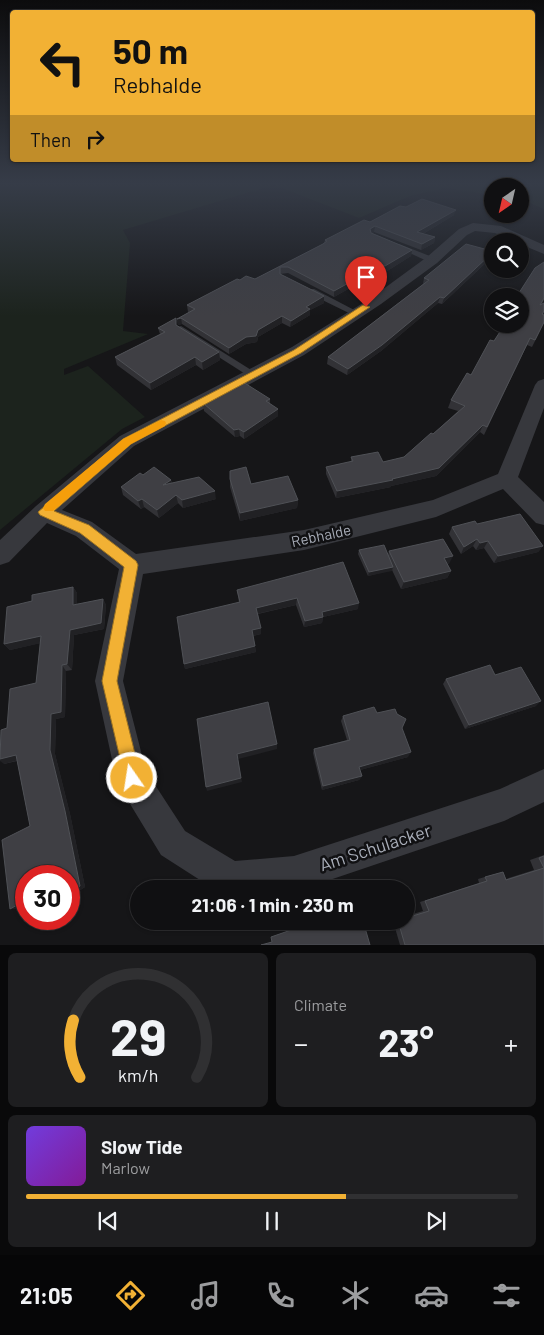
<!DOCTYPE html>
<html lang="en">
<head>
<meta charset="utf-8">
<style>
  :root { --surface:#101012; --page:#1e1e20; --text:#f1f3f6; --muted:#9c9d9f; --line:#303032; --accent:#f2b134 }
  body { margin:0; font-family:Barlow,sans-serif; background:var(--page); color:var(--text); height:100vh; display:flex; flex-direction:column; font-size:19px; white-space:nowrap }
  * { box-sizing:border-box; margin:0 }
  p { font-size:16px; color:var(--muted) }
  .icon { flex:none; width:28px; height:28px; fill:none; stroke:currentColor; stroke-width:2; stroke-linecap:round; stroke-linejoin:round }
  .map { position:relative; height:945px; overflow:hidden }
  .panel { display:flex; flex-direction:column; gap:8px; padding:8px; background:#09090a; flex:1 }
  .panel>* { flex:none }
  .top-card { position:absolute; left:10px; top:10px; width:525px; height:152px; border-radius:5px; box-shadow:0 1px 4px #0004,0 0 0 1px var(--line); background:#f2b134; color:#111; overflow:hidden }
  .needle { width:32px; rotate:214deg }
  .tools { position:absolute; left:484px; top:178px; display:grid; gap:10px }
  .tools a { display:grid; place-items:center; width:45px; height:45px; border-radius:50%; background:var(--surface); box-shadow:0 1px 4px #0004,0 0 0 1px var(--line); font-size:25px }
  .speed { position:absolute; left:15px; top:865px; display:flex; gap:10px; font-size:25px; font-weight:700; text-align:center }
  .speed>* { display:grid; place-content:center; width:65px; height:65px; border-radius:50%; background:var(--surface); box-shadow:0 1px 4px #0004,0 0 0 1px var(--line); line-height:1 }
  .speed .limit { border:8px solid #d22; background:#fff; color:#111 }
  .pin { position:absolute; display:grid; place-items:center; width:42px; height:42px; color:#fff; margin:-51px -21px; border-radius:50% 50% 50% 0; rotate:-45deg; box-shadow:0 0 5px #0007 }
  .pin .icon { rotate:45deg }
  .me { position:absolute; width:55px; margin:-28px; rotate:347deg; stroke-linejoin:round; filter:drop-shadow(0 0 4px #0008) }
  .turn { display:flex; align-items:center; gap:18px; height:105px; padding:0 20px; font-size:22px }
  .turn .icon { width:65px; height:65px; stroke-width:2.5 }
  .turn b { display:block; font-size:35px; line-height:42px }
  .then { display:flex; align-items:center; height:48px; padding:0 20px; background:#0003; gap:10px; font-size:19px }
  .big { font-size:38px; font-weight:700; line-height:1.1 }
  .panel .widget { flex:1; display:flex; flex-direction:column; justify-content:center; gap:8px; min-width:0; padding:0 18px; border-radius:8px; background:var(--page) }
  .panel .dial { align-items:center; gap:0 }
  .dial svg { height:130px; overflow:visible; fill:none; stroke:var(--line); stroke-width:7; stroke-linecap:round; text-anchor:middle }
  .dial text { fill:var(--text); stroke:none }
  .song { display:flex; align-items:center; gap:15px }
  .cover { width:60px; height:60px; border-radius:8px; background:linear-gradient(135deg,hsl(260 70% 55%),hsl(290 70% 35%)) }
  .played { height:5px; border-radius:2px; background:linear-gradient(90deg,var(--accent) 65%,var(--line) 65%) }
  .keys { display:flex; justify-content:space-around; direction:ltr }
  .heat { display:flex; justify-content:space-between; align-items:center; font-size:28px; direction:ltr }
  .panel .tiles { flex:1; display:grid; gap:8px; grid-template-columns:1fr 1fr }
  .widget:last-child { grid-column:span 2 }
  .trip { position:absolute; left:130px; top:880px; width:285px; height:50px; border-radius:25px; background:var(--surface); box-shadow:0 1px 4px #0004,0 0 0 1px var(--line); font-weight:700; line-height:50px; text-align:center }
  .tabs { display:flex; height:80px; justify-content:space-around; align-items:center; background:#060607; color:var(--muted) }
  .tabs .icon { width:35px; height:35px }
  .tabs .current { color:var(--accent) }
  .tabs b { font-size:22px; color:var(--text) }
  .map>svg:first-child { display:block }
</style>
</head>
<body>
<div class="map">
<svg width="544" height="945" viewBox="0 0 544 945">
  <rect width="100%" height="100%" fill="#161618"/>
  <path fill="#1c231d" d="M0 183H544V209L520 199V186H492V195L446 188 410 196 359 218 274 185 123 230 130 243 123 331 148 334 64 369V375L88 366 145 417 122 429 0 530Z"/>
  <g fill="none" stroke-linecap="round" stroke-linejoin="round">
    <g fill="#37383d" fill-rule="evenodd">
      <path d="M399 244 435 258 436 260 429 262 397 247 396 246Z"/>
      <path d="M308 289H314L360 313 356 315H353L308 293Z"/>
      <path d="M181 326 256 373 258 375 256 377H250L178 331V327Z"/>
    </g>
    <path fill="#37383d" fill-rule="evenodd" d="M473 223 501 226 544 245V254L520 244V241H514L495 233 475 231 467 235 437 263 381 304 304 355 134 446 62 510 92 522 136 554 304 530 433 500 498 474 535 385 538 381 544 379V408L518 477 544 502V525L536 523 503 489 436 517 304 550 143 574 123 681 146 771 185 831 235 861 294 856 500 789 544 769V802L504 821 303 889H214L161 855 121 789 116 778 95 681 119 569 76 536 47 523 9 562 0 565V540L36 506 120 436 292 347 371 298 427 257 459 229Z"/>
  </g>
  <g fill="#323236">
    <path d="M406 207 454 215 423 234 435 237 434 243 421 250 374 232 372 233 412 250 411 256 384 273 380 271 334 297 288 273 280 274 324 303 310 310V315L290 327 282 323 258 337 257 342 246 344 229 354 182 324 178 325 177 319 189 312H188L187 305 240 280 255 279 323 244 324 243 325 240Z"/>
    <path d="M492 257 442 304 438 303 381 351 347 375 327 364 328 357 423 284 424 278Z"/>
    <path d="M544 262V300L542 304 544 303V313L543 315 544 323 532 347 527 345 484 435 480 432 436 476 391 486V487L336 498 326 474V467L351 462V457L383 462 404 457 433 434 458 411 448 408 451 400 471 375 494 341Z"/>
    <path d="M177 326 219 352 220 360 203 370 196 365 151 390 117 365 115 357 160 334 158 328Z"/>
    <path d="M270 399V404L278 409V416L244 439 240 436 235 437 204 411 203 403Z"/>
    <path d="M143 475 171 480 172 483 216 499 183 508 178 503 159 518 144 507 141 509 123 495 121 487Z"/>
    <path d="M230 479 251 484 298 500 297 508 240 521 230 487Z"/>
    <path d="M477 524 543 546 538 552 494 563 484 548 476 550 473 546 461 554 449 534 452 527Z"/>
    <path d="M359 550 388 555 389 551 449 564H447L451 571 447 578 401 589 392 570 368 576 358 554Z"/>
    <path d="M73 587 77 593V604L103 599 106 605 104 629 74 635 72 670 66 671 65 717 56 719 55 754 70 814 85 887 69 897V876L18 909H10L30 826 17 761 4 764 7 728 36 683 40 643 10 650 4 644 32 601Z"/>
    <path d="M237 590 358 609 323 617 322 623 304 627 296 605 258 614 261 634 253 636 256 652 185 669 184 664 239 603Z"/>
    <path d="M495 675 536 706 465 729 443 684 446 679Z"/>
    <path d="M377 713 408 757 360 770 362 776 359 780 322 790 313 753 314 749 347 740 341 721 343 716Z"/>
    <path d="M544 855V945H400L393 921H406V916L423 911 420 902 479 883 478 879 495 874 503 872 506 879 534 870 530 860Z"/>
  </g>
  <g fill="#212124">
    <path d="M456 210 454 215 416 238 417 232Z"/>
    <path d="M375 226 374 232 369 234 370 229Z"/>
    <path d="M435 237 434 243 421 250 422 244Z"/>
    <path d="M412 250 411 256 384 273 385 266Z"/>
    <path d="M492 253V257L442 304 444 298Z"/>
    <path d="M381 265 380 271 334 297V291Z"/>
    <path d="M324 296V303L310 310V315L290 327 291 321 306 307Z"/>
    <path d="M440 297 438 303 381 351 347 375 348 369Z"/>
    <path d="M282 316V323L258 337 257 342 246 344 229 354V348Z"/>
    <path d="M181 318 182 324 178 325 177 319Z"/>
    <path d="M219 352 220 360 203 370 202 362Z"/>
    <path d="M195 357 196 365 151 390 150 383Z"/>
    <path d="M278 409V416L244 439V432Z"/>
    <path d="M483 425 480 432 436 476 391 486V487L336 498 337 491 392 479Z"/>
    <path d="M239 429 240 436 235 437 234 430Z"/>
    <path d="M171 480 173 488 163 485Z"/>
    <path d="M215 491 216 499 183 508 182 500Z"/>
    <path d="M176 495 178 503 159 518 157 510Z"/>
    <path d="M142 499 144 507 141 509 138 501Z"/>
    <path d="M298 500 297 508 240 521V513Z"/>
    <path d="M477 539 473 546 461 554 464 547Z"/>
    <path d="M488 541 484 548 476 550 480 543Z"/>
    <path d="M543 546 538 552 494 563 498 556Z"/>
    <path d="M453 556 449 564 440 566 444 558Z"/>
    <path d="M393 567 392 571 368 576 369 572Z"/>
    <path d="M451 571 447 578 401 589 404 582Z"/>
    <path d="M73 587 77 593V611L73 605Z"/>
    <path d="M297 598 296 605 256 614V608Z"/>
    <path d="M103 599 106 605 104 629 74 635 72 670 67 664 70 630Z"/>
    <path d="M359 603 358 609 323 617 322 623 304 627 305 621 322 612Z"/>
    <path d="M261 628V634L252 636V630Z"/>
    <path d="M41 636 46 642 10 650 4 644Z"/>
    <path d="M255 646 256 652 185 669 184 664Z"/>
    <path d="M62 665 66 671 65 717 56 719 55 754 70 814 85 887 69 897 50 750 51 714Z"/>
    <path d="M541 701 536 706 465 729 469 725Z"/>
    <path d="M277 744V749L238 759 242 782 207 791 206 787 237 754Z"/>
    <path d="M411 752 408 757 357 771 359 767Z"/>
    <path d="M16 755 22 759 4 764 0 761V759Z"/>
    <path d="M362 776 359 780 322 790 323 786Z"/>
    <path d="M26 900V904L18 909H10Z"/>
  </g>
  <g fill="#3f3f44" stroke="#4f5156">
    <path d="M422 199 456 210 417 232 435 237 422 244 375 226 370 229 371 233 412 250 385 266 381 265 334 291 288 267H280V274L324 296 306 307 310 309 291 321 282 316 258 330 256 336 246 337 229 348 181 318 177 319 195 309 187 305 237 279 240 280 246 276 255 279 323 244 327 241 325 240 364 220 370 222 400 206 406 207Z"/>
    <path d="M466 244 492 251V253L444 298 440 297 382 345 348 369 328 357 429 280 424 278Z"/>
    <path d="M544 262V298L540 305 544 303V311L542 314 544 315V322L535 340 530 338 487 427 483 425 439 468 392 479 393 480 337 491 326 467 353 461 351 457 378 452 383 462 404 457 431 433 433 434 465 406 451 400 467 373 471 375 490 340 494 341 505 324H520V296H517L535 268Z"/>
    <path d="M176 318V325L219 352 202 362 195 357 150 383 115 357 165 332 158 328Z"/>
    <path d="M243 382 270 399 266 401 278 409 244 432 239 429 234 430 203 403Z"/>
    <path d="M154 467 171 480 163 485 199 477 215 491 182 500 176 495 157 510 142 499 138 501 121 487 140 473 143 475Z"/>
    <path d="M246 467 251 484 288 476 298 500 240 513 230 479V471Z"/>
    <path d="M520 514 543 546 498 556 488 541 480 543 477 539 464 547 452 527 475 521 477 524Z"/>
    <path d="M443 539 453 556 444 558 451 571 404 582 389 551Z"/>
    <path d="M384 545 393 567 369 572 359 550Z"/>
    <path d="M343 562 359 603 322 612 323 617 305 621 297 598 256 608 261 628 252 630 255 646 184 664 177 617 240 602 237 590Z"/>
    <path d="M73 587V605L103 599 101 623 70 630 67 664 62 665 61 712 51 714 50 750 65 811 80 886 69 893V876H26V900L10 909 2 840 30 826 16 755 0 759 1 730 7 728 10 689 36 683 41 636 4 644 7 607 32 601V595Z"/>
    <path d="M490 665 495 675 521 667 541 701 469 725 446 679Z"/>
    <path d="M268 702 277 744 237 754 241 778 206 787 197 719Z"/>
    <path d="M374 707 377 713 395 709 397 714 406 719 402 728 411 752 359 767 362 776 323 786 314 749 350 740 343 716Z"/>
    <path d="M544 856V945H405L398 921H406V918L429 911 425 901 487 881 485 877 503 872 506 880 544 868 539 858Z"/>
    <path d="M317 921H363L370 945H261L272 942 271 937Z"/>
  </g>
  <linearGradient id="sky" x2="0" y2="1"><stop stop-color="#0c0c0d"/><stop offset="0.58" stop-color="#363c48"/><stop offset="1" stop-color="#363c48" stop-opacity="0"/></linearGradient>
  <rect width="544" height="316" fill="url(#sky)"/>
  <path fill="#f2b134" stroke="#9d7322" d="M363 305 370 307 301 353 131 444 54 511 89 525 136 561 138 565 117 681 141 778 138 784 132 787 126 784 102 681 124 567 80 533 40 515 38 512 123 439 294 350Z"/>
  <path fill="#f59e0b" d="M161 420 165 421 166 423 165 426 131 444 53 511H45L43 508 45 504 123 439Z"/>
  <g text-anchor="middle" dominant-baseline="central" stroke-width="5" stroke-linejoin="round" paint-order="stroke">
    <g font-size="15" fill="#a8adb8" stroke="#111113">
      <text transform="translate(321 535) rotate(-12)">Rebhalde</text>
    </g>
    <g font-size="18" fill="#a8adb8" stroke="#111113">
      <text transform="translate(375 847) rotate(-18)">Am Schulacker</text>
    </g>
  </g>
</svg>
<div class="tools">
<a><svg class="needle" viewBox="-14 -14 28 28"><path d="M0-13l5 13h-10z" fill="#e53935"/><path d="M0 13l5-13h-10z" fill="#9c9d9f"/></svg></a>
<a><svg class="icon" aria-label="search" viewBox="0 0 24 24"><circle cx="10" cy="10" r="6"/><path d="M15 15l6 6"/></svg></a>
<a><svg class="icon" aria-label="layers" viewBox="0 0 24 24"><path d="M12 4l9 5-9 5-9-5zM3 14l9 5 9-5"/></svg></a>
</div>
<div class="speed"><div class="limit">30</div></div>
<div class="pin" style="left:366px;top:307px;background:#d93025"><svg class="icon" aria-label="arrive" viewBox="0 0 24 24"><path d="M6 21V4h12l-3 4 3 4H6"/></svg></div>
<svg class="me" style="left:132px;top:778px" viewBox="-20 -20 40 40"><circle r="17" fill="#f2b134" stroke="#fff" stroke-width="3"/><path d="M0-11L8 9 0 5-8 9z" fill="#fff"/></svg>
<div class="trip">21:06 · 1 min · 230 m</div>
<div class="top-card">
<div class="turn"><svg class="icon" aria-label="left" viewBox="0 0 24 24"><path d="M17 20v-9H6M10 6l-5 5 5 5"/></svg><div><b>50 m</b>Rebhalde</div></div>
<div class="then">Then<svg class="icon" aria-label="right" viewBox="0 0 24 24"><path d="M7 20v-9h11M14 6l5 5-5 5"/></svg></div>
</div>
</div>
<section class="panel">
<div class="tiles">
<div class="widget dial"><svg viewBox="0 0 100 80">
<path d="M14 69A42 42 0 1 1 86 69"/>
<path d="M14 69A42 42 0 0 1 10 34" stroke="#f2b134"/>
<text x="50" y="56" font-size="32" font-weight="700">29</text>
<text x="50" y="72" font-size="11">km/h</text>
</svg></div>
<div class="widget"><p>Climate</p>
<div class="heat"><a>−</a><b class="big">23°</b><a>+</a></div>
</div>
<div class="widget">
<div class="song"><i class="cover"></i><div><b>Slow Tide</b><p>Marlow</p></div></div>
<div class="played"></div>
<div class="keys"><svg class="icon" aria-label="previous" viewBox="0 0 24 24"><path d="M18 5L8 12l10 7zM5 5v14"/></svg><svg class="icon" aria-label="pause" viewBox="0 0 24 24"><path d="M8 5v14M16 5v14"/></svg><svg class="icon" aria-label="next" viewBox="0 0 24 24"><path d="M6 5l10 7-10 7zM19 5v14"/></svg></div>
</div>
</div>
</section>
<nav class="tabs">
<b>21:05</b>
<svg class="icon current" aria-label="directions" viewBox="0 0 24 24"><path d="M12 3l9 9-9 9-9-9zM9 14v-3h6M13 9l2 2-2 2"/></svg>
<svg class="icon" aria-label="music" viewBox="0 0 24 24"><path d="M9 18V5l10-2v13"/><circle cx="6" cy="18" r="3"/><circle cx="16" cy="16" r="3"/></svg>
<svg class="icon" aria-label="phone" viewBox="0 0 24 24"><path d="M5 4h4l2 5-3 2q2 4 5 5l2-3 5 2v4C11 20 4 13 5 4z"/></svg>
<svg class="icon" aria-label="climate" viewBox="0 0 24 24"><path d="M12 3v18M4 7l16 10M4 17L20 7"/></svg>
<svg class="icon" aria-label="car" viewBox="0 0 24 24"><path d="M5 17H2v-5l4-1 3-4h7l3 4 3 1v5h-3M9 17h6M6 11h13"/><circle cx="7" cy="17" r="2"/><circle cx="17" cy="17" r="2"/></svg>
<svg class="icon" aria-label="filters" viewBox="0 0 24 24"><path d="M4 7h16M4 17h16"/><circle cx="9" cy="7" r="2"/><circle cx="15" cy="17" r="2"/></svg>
</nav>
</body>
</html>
